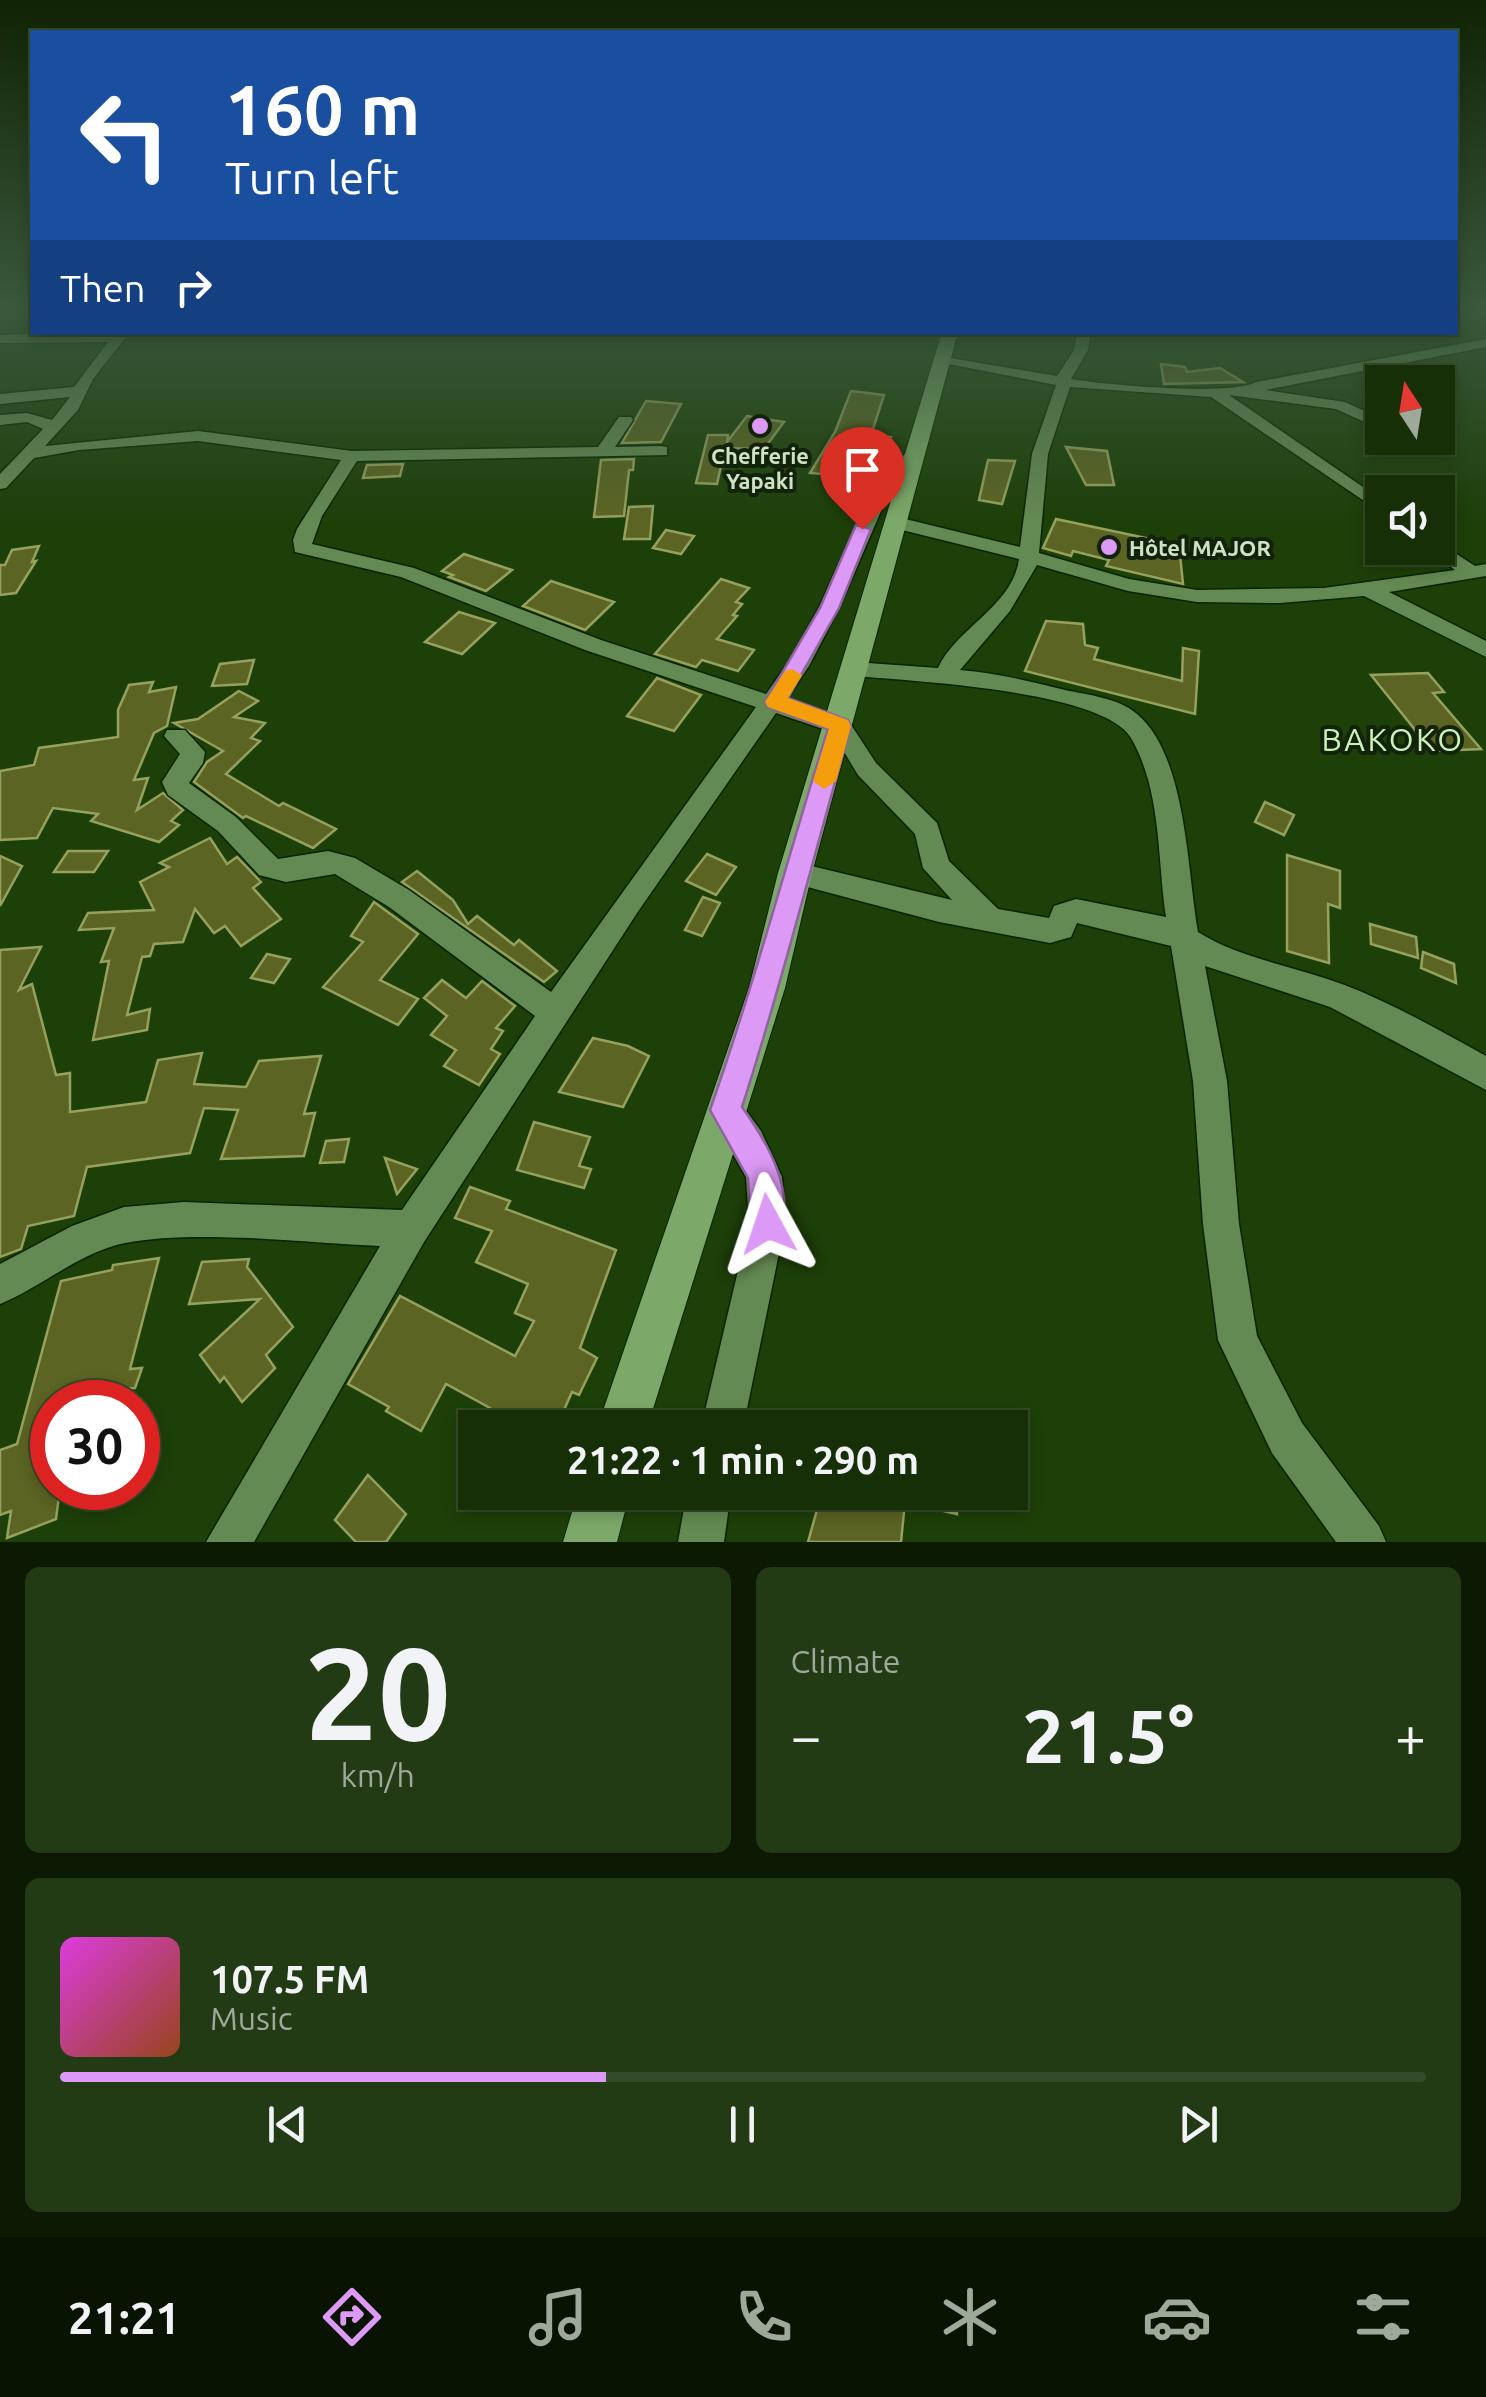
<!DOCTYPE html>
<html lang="en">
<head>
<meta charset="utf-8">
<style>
  :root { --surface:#162f06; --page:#233b14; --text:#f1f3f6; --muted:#9ea99b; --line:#354a28; --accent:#dc99f5 }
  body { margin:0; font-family:Ubuntu,sans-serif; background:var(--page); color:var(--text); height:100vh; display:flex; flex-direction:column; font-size:38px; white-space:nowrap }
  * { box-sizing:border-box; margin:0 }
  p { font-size:32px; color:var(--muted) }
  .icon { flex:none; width:55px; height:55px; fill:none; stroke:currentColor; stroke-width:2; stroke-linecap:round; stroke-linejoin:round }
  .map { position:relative; height:1542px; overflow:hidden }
  .drawer { display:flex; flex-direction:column; gap:25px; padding:25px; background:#0c1a03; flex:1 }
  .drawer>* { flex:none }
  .banner { position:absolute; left:30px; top:30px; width:1428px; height:305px; border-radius:0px; box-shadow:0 5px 15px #0003,0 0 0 2px var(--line); background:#1a4fa0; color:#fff; overflow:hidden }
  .needle { width:65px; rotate:348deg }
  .controls { position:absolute; left:1365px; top:365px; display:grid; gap:20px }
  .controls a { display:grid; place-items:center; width:90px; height:90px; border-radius:0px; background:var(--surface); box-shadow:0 5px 15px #0003,0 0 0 2px var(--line); font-size:50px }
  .speed { position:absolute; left:30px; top:1380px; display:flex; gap:20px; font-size:50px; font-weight:700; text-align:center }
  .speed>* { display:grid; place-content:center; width:130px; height:130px; border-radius:50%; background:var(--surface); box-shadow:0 5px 15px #0003,0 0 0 2px var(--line); line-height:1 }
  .speed .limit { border:15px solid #d22; background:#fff; color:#111 }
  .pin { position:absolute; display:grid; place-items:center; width:85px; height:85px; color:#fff; margin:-102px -42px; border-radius:50% 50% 50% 0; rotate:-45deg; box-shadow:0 0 10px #0007 }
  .pin .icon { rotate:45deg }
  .me { position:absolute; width:110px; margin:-55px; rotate:355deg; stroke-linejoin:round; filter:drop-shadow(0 0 8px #0008) }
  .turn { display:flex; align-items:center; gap:35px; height:210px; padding:0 30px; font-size:45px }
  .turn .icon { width:130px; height:130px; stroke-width:2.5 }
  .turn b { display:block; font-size:70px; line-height:85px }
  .then { display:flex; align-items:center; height:95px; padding:0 30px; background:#0003; gap:20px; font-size:38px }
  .big { font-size:75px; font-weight:700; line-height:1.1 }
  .drawer .card { flex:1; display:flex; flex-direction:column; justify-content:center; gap:15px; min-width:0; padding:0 35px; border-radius:15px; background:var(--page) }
  .drawer .dial { align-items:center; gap:0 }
  .dial b { font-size:130px; line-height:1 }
  .song { display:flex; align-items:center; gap:30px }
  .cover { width:120px; height:120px; border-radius:15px; background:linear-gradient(135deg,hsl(300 70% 55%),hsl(20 70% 35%)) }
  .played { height:10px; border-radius:5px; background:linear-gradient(90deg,var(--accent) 40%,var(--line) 40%) }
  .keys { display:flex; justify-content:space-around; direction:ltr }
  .heat { display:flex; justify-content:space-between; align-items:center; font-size:55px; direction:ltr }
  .drawer .tiles { flex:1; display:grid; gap:25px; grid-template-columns:1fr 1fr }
  .card:last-child { grid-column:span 2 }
  .trip { position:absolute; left:458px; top:1410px; width:570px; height:100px; border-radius:0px; background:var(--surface); box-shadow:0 5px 15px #0003,0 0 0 2px var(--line); font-weight:700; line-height:100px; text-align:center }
  .dock { display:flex; height:160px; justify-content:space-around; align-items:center; background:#091302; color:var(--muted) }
  .dock .icon { width:70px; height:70px }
  .dock .active { color:var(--accent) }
  .dock b { font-size:45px; color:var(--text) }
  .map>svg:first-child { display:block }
</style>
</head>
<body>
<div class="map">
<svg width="1486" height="1542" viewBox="0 0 1486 1542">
  <rect width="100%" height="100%" fill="#1d3f08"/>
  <g fill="#5b6422" stroke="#96a15e" stroke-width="2.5">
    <path d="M1161 364 1185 367 1187 372 1220 368 1243 382 1164 384Z"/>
    <path d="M851 391 884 395 871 435 891 437 879 471 874 478 810 473 835 432Z"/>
    <path d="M646 401 681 404 661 442 622 443Z"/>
    <path d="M747 416 784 422 764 449 725 448 717 484 696 483 708 435H728L727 442Z"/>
    <path d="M1066 447 1107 451 1114 485H1086Z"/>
    <path d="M634 459 633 470H629L624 516 594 517 601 460Z"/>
    <path d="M988 460 1015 461 1002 504 979 500Z"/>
    <path d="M403 464 400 476 363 478 367 465Z"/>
    <path d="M653 506 650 539H624L629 507Z"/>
    <path d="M1056 519 1179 545 1183 584 1106 566 1109 560 1073 551 1071 556 1043 548Z"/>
    <path d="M666 530 694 536 681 554 653 548Z"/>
    <path d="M39 546 32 562 36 561 16 593 0 595V565H5L12 550Z"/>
    <path d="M464 554 512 570 486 591 449 577 453 575 442 571Z"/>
    <path d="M721 579 749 588 736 602 742 604 733 615 737 616 717 639 754 650 738 671 702 660 696 667 655 654Z"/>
    <path d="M551 581 614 602 585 630 523 606Z"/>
    <path d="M459 612 495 623 462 654 425 642Z"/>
    <path d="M1046 621 1083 624 1085 645 1098 648 1094 659 1182 681 1183 648 1199 651 1195 714 1025 671Z"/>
    <path d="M254 660 247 684 212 686 220 664Z"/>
    <path d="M1428 673 1444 692 1433 693 1481 749 1432 751 1371 675Z"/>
    <path d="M657 678 701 695 674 731 627 716Z"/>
    <path d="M153 682 149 692 176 687 167 726 154 733 134 780 148 778 137 810 163 793 183 810 171 821 179 825 159 842 91 821 98 814 53 808 37 838 0 840V771L34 765 39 748 118 737V710L129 685Z"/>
    <path d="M239 691 258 701 234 717 265 723 251 738 260 741 226 774 279 806 283 803 336 829 313 848 246 816 243 818 194 782 207 762 223 751 174 723 198 719Z"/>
    <path d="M1265 802 1294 815 1284 835 1255 822Z"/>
    <path d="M210 838 227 864 237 857 261 882 253 888 281 919 241 946 225 926 214 933 195 909 183 942 154 944 150 956 142 957 127 1015 150 1009 147 1030 93 1040 109 961 101 962 114 928 79 930 88 913 154 910 140 882 169 867 160 863Z"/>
    <path d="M68 851H108L94 872H54Z"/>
    <path d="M707 854 736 867 716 895 686 881Z"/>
    <path d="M1287 855 1340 871V908L1328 904 1329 963 1287 951Z"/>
    <path d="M0 856 22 866 0 906Z"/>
    <path d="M417 871 453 900 468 924 477 916 514 945 519 940 557 971 544 982 402 882Z"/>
    <path d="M703 897 720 903 702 936 685 930Z"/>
    <path d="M374 902 418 934 380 980 418 999 398 1025 323 987 363 942 351 936Z"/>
    <path d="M1370 924 1416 937 1418 958 1371 944Z"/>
    <path d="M41 947 19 990 32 984 56 1075 70 1073V1112L146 1102 158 1060 202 1053 194 1084 246 1087 259 1061 321 1056 304 1114 315 1113 304 1156 221 1159 238 1110 204 1108 190 1153 87 1167 74 1216 28 1226 21 1249 0 1257V950Z"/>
    <path d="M1423 952 1454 964 1456 983 1421 968Z"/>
    <path d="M267 954 290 959 274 983 251 978Z"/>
    <path d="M442 980 466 998 482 981 515 1006 496 1028 503 1031 491 1049 500 1054 479 1085 444 1066 456 1050 431 1035 447 1016 424 998Z"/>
    <path d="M593 1038 628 1046 649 1056 623 1107 559 1092Z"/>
    <path d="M534 1122 590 1137 579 1166 591 1169 584 1188 517 1170Z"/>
    <path d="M349 1139 344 1162 320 1163 326 1141Z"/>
    <path d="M385 1158 417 1169 397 1194Z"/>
    <path d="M470 1187 510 1201 506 1209 616 1250 580 1348 597 1358 579 1395 572 1392 556 1428H480L490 1408 446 1384 421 1431 386 1411 389 1407 348 1384 400 1296 515 1356 534 1321 515 1313 528 1284 476 1262 492 1231 455 1218Z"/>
    <path d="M159 1258 130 1369 142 1368 135 1388 104 1390 102 1402H52V1488H60L56 1519 7 1538 11 1511 0 1515V1450L17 1444 61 1281 112 1270 113 1265Z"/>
    <path d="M249 1259 247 1267 293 1327 266 1355 275 1368 242 1402 224 1377 220 1382 200 1355 260 1299 189 1304 202 1262Z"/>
    <path d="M368 1475 406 1514 386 1542H356L335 1520Z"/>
    <path d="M822 1492H954L957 1514 905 1502 901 1542H808Z"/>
  </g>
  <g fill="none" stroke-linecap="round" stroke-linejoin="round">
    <g stroke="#0a2400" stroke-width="3">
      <g id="street">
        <path d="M130 332 93 379 78 410 45 446 198 431 352 451 598 447 619 417H631L633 420 615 447 661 446 667 447V455L357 461 322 516 312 544 414 568 601 640 766 694 788 663 819 608 878 477 911 449H923V457L895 479 839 608 809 666 786 700 848 720 876 763 937 823 949 861 998 909 1049 918 1054 906 1076 899 1166 917C1157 858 1162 792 1131 738 1103 690 910 681 854 676L843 669 854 662 938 668C956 628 1013 606 1019 559L890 527 888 523 897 517 1020 547 1032 454 1056 385 943 363 936 359 938 356 1057 376 1074 350 1077 332H1091L1088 350 1071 379C1107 385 1229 396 1256 382L1486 339V347L1265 390 1345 402 1382 419V430L1336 409 1229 395 1382 500V513L1211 397 1070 387 1048 454 1039 553 1129 579 1197 590 1324 588 1455 570 1427 548H1438V542L1475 566 1486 564V576L1389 592 1486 641V657L1364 596 1280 603 1197 602 1128 591 1037 565 1010 611 960 670C996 673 1030 681 1065 690 1088 695 1119 698 1137 714 1187 756 1187 871 1198 932 1241 959 1294 966 1342 984 1392 1003 1439 1030 1486 1056V1090L1330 1007 1205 966 1227 1081 1239 1224 1257 1336 1302 1423 1379 1526 1386 1542H1336L1272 1453 1218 1340 1203 1224 1193 1081 1171 946 1077 923 1071 937 1050 943 939 922 785 881 781 873 785 865 795 862 952 900 923 868 915 834 858 775 832 732 776 713 637 913 424 1242 254 1542H206L380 1246C305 1243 196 1229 125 1243 80 1252 42 1287 0 1304V1264L72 1226 124 1207 184 1202 402 1210 535 1016 389 907 335 874 286 882 259 875 218 831 168 795 162 782 180 754 164 736 167 730H185L205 752 203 763 189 783 236 817 278 859 328 851 355 858 409 890 551 992 756 707 585 650 401 577 295 552 293 540 297 529 341 460 198 441 79 450 34 458 6 488 0 489V474L43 429 27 422 0 425V415L27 413 52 420 70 397 0 404V394L74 387 108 342 0 343V335Z"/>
        <path d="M725 1093 737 1098 761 1131 782 1177 785 1224 743 1428H701L749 1224 746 1177 708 1110 713 1098Z"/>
        <path d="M687 1492H731L724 1542H678Z"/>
      </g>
    </g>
    <g stroke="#0a2400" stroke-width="2">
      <g id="highway">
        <path d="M942 332H958L812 873 785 988 647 1428H597L749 988 778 873Z"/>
        <path d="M578 1492H630L617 1542H563Z"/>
      </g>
    </g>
    <use href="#street" fill="#648a53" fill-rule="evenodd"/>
    <use href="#highway" fill="#7ca869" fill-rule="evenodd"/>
  </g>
  <linearGradient id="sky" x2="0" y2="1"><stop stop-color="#102304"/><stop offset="0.59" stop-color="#3a583d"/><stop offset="1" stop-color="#3a583d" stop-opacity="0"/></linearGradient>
  <rect width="1486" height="521" fill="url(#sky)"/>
  <path fill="#dc99f5" stroke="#8f639f" stroke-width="2.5" d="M856 525 871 529 839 608 788 698 848 720 851 726C814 853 783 981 742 1107 767 1142 797 1192 779 1236L768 1241 756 1236 751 1224 748 1178 710 1110C754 985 788 856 828 729L768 707 765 702 820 608Z"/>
  <path fill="#f59e0b" d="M792 669 802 675 788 698 848 720 851 726 836 781 824 789 813 781 829 729 768 707 765 702 785 671Z"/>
  <g fill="#dc99f5" stroke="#13220b" stroke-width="4">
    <circle cx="760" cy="426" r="10"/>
    <circle cx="1109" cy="547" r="10"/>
  </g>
  <g text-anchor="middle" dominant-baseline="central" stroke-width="8" stroke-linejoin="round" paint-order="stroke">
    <g font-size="22" font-weight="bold" fill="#cee3c5" stroke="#13220b">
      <text x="760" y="455">Chefferie<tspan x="760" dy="25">Yapaki</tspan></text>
      <text x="1129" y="547" text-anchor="start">Hôtel MAJOR</text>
    </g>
    <g font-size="32" letter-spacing="2.5" fill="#c9f3b7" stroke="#13220b">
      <text x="1393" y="739">BAKOKO</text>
    </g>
  </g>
</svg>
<div class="controls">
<a><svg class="needle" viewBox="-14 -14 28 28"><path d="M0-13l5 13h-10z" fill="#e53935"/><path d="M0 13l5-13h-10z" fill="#9ea99b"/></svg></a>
<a><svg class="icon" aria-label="sound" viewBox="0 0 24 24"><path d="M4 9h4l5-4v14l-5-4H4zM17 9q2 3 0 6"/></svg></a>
</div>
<div class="speed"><div class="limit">30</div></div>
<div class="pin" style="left:862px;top:529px;background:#d93025"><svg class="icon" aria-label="arrive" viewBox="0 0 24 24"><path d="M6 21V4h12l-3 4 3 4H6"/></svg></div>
<svg class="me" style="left:768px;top:1224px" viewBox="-20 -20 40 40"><path d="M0-17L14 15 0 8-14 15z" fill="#dc99f5" stroke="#fff" stroke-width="4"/></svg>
<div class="trip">21:22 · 1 min · 290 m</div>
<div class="banner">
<div class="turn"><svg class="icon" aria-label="left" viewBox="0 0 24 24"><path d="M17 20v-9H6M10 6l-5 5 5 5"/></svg><div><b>160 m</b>Turn left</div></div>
<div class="then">Then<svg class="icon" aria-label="right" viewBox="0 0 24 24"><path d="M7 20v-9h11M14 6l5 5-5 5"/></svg></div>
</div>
</div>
<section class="drawer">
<div class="tiles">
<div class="card dial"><b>20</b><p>km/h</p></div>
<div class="card"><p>Climate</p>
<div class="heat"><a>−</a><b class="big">21.5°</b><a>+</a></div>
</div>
<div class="card">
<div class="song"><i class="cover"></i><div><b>107.5 FM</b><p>Music</p></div></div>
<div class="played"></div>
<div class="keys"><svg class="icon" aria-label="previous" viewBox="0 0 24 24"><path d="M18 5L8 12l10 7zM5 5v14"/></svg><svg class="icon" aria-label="pause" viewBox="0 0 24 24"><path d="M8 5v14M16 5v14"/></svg><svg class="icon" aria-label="next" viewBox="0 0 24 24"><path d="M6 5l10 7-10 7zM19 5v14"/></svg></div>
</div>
</div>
</section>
<nav class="dock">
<b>21:21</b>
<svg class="icon active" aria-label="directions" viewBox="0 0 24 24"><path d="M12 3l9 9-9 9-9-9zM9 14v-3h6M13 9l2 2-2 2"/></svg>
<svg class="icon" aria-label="music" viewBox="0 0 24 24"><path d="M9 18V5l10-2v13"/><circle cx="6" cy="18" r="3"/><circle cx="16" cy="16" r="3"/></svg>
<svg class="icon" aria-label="phone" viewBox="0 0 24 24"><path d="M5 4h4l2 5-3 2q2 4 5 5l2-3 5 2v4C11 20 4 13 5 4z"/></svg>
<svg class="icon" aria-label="climate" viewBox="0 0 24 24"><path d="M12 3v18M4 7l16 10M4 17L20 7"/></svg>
<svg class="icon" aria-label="car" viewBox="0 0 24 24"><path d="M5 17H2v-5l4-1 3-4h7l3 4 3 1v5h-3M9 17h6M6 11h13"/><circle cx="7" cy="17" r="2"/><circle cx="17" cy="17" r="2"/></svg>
<svg class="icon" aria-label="filters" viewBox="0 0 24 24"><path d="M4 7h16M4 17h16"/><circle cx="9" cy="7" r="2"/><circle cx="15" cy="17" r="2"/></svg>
</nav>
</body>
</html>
